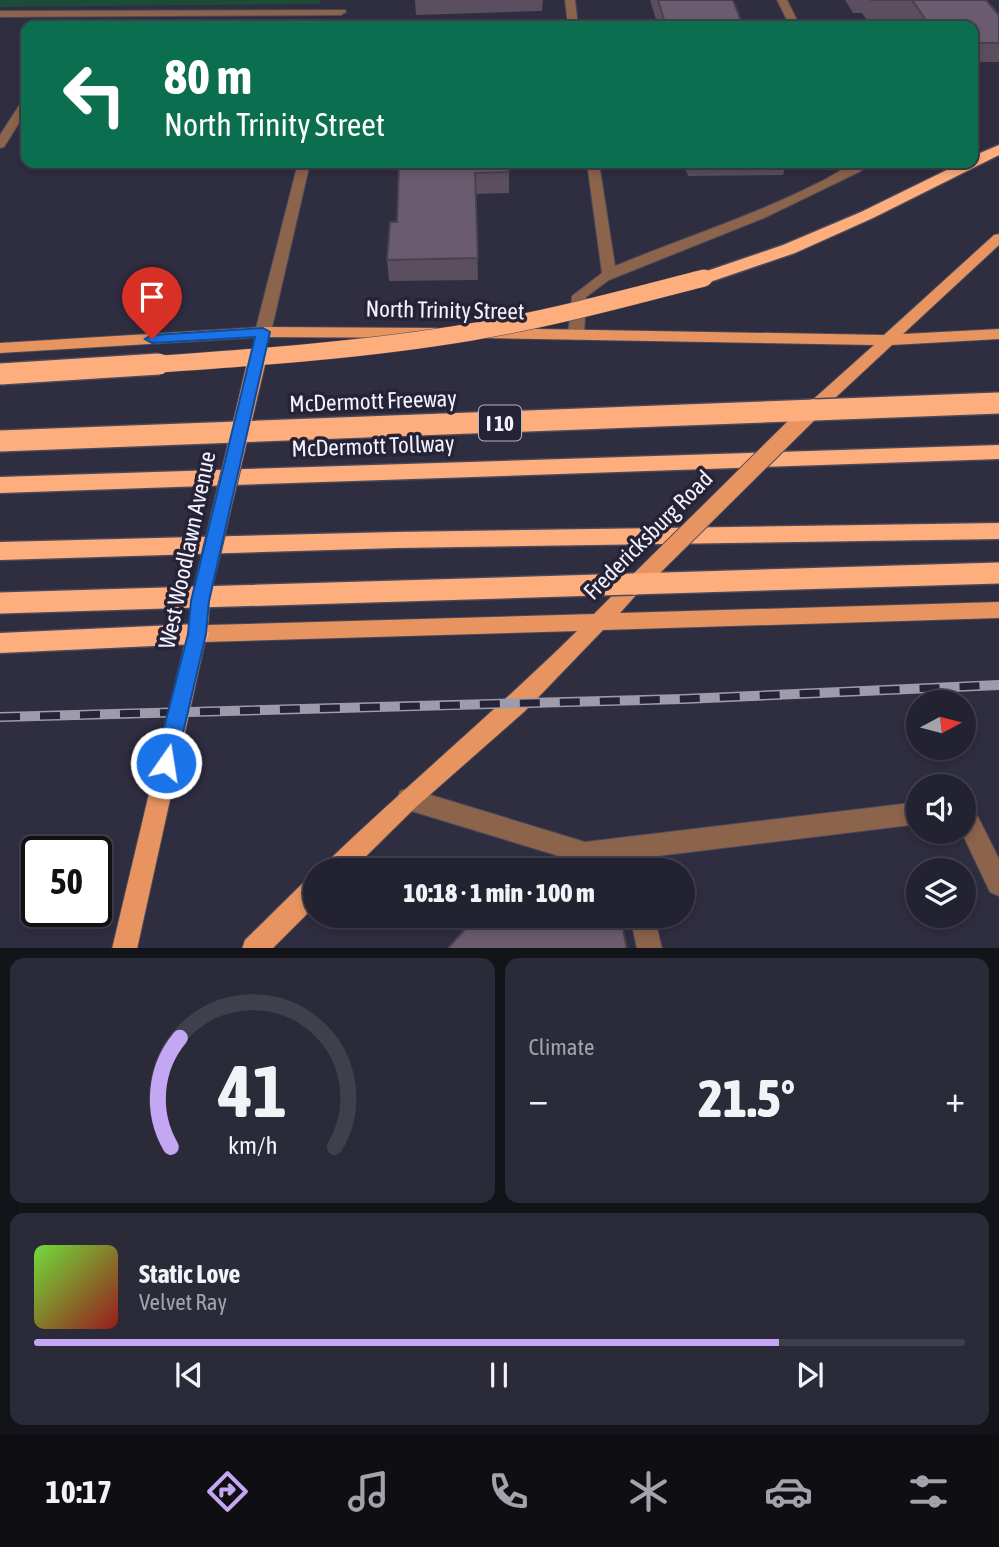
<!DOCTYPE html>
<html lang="en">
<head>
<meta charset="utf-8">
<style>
  :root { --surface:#232230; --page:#2b2a38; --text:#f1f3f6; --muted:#a3a4ab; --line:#403f4c; --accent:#c3a7f2 }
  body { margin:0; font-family:"Asap Condensed",sans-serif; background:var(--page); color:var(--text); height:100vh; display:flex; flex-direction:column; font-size:26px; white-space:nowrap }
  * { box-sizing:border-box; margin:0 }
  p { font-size:23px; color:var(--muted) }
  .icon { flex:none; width:38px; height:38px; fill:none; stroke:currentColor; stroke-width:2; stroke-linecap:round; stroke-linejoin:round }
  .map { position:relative; height:948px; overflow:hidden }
  .sheet { display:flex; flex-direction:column; gap:10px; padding:10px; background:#13131a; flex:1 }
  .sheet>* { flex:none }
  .top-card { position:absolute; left:21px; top:21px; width:957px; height:147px; border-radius:14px; box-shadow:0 4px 10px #0003,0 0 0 2px var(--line); background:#0b6e4f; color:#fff; overflow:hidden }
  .needle { width:46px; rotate:83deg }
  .controls { position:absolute; left:906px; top:690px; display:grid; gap:14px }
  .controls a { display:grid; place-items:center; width:70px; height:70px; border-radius:50%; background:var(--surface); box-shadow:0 4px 10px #0003,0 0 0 2px var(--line); font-size:35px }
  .speed { position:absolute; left:21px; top:836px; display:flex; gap:14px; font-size:35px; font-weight:700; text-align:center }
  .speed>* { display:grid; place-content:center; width:91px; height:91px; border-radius:50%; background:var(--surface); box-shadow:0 4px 10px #0003,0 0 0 2px var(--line); line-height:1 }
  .speed .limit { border:4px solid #111; border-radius:10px; background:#fff; color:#111 }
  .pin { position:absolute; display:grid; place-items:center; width:60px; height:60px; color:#fff; margin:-72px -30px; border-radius:50% 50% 50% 0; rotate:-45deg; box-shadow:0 0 7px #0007 }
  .pin .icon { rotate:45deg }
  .me { position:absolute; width:77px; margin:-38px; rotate:13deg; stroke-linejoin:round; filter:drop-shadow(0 0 5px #0008) }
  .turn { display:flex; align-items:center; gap:24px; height:147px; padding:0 28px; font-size:32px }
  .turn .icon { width:91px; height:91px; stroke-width:2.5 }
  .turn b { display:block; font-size:49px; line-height:60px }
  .big { font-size:52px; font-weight:800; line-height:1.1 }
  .sheet .widget { flex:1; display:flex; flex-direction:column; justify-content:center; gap:10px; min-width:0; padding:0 24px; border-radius:14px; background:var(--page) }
  .sheet .dial { align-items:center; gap:0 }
  .dial svg { height:182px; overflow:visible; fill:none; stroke:var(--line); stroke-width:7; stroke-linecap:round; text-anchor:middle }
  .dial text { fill:var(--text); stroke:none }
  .song { display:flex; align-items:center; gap:21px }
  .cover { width:84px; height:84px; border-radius:10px; background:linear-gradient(135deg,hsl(100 70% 55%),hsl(0 70% 35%)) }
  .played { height:7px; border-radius:4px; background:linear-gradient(90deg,var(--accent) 80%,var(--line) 80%) }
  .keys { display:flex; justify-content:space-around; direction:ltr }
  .heat { display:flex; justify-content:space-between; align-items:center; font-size:38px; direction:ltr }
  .sheet .tiles { flex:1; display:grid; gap:10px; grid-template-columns:1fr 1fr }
  .widget:last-child { grid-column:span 2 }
  .trip { position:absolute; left:303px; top:858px; width:392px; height:70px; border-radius:35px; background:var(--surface); box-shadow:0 4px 10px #0003,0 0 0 2px var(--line); font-weight:800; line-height:70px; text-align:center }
  .tabs { display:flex; height:112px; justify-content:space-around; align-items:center; background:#0e0e13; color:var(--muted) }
  .tabs .icon { width:49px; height:49px }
  .tabs .selected { color:var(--accent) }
  .tabs b { font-size:32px; color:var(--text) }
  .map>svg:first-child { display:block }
</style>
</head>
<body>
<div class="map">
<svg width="999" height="949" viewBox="0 0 999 949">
  <rect width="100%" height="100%" fill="#2f2d40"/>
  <path fill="#1c4c38" d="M0 0H321L319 4 0 7Z"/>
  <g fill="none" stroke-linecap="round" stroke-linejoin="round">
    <g stroke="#4a495b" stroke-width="2">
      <g id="minor">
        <path d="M565 0H575L578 26H568Z"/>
        <path d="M777 0H787L800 26H790Z"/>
        <path d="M345 10 346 12 341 15 0 17V11Z"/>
        <path d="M26 100V112L4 147 0 148V135L22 101Z"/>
        <path d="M298 163H310L271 332 263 337 255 332Z"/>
        <path d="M587 163H599L615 266C683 238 752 216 818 183 833 176 850 162 865 163L861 171 764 218 609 280 586 297 584 335 576 340 568 335 572 296 602 273Z"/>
        <path d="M408 788 585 842 919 802V824L641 858 644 870H620L618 860 585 864 408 810 400 807 397 799 400 791Z"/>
        <path d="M964 802 972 805 999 859V896L990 892 961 831H964Z"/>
        <path d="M630 915H654L662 949H637Z"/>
      </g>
    </g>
    <g stroke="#4a495b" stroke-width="2">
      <g id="major">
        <path d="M999 234V245L903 334 999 329V339L892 345 820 412 814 414 806 408 808 404 874 345 486 338 478 333 486 328 884 335 994 235Z"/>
        <path d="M263 327 437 328 445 333 437 338 263 337 0 353V343Z"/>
        <path d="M634 578 641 581 644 586 620 613 999 602V618L603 630 525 711 416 807 352 870H323L327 862C409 783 496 711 577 631L205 642 137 949H112L187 634 193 595 200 593 207 595 210 601 208 625 594 614 627 581Z"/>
        <path d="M315 877V906L272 949H242L245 940 306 880Z"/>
      </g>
    </g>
    <g stroke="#4a495b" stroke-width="3">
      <g id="highway">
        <path d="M999 145V155L873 218 795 253 710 282H698L695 278 698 274 783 245 861 212 961 163H973V156Z"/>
        <path d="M999 445V459L0 493V477Z"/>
        <path d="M999 523V539L396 548 0 560V542L396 532Z"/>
        <path d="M197 624 206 627 209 634 206 641 197 644 0 653V633Z"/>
      </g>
    </g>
    <use href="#minor" fill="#8c634b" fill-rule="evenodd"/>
    <use href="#major" fill="#e79460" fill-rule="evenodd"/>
    <use href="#highway" fill="#feae7d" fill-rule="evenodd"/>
    <g stroke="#9e9cac" stroke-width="10">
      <path id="rail" d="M0 717 683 699 999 685"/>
    </g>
    <use href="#rail" stroke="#252335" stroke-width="7" stroke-dasharray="20" stroke-linecap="butt"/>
    <g stroke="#4a495b" stroke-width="16" stroke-linecap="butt">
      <path id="major-bridge-far1" d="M255 366 256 363"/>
    </g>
    <g stroke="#4a495b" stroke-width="20" stroke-linecap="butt">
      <g id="major-bridge">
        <path d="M634 586 814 408"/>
        <path d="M200 601 256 364"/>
      </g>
    </g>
    <g stroke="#4a495b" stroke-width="18" stroke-linecap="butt">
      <path id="highway-bridge-far1" d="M131 366C245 358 358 351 471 332 549 319 627 298 704 278"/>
    </g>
    <g stroke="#4a495b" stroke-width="24" stroke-linecap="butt">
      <g id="highway-bridge">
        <path d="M0 374 159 364"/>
        <path d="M0 441 999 403"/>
        <path d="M0 603 999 573"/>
      </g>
    </g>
    <use href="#major-bridge-far1" stroke="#e79460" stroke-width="14"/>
    <use href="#major-bridge" stroke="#e79460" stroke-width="18"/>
    <use href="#highway-bridge-far1" stroke="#feae7d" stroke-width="17"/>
    <use href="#highway-bridge" stroke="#feae7d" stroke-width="21"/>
  </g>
  <g fill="#5b4f5f">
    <path d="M415 0H543L542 11 416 15Z"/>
    <path d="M650 0H733L743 26H658Z"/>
    <path d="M845 0H986L999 15V62H973V26H912L907 19H866L862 13H853Z"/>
    <path d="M399 163 509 172V193L476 194 478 280 389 281 387 260 397 222Z"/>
    <path d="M683 163H786L783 175 688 176Z"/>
  </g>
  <g fill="#6a5c6e" stroke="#4a404d" stroke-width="2">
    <path d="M658 0H733L743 26H666Z"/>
    <path d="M870 0H986L999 15V43H973V26H930L912 0Z"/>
    <path d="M399 163H508L509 172 475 173 478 258 387 260 390 222H397Z"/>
    <path d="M552 859 576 870H519L522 867Z"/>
    <path d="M478 915H620L627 949H447Z"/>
  </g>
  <path fill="#1a73e8" stroke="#114b97" stroke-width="2" d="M263 328 270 332 209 601 206 634 176 763 173 770 166 773 158 770 155 763 188 634 191 601 255 337 152 343 145 339 152 335Z"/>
  <g text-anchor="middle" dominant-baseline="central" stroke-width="7" stroke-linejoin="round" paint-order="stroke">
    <rect fill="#252335" stroke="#b5b4c2" stroke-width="2" x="479" y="405.5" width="42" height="35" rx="5"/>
    <g font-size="21" font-weight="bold" fill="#f3f2ff">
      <text x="500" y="423">I 10</text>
    </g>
    <g font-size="23" fill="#f3f2ff" stroke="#252335">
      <text transform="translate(445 310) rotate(1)">North Trinity Street</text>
      <text transform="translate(373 401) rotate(-2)">McDermott Freeway</text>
      <text transform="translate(373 446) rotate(-2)">McDermott Tollway</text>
      <text transform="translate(648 535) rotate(-45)">Fredericksburg Road</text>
      <text transform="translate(187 550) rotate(-78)">West Woodlawn Avenue</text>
    </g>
  </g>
</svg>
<div class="controls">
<a><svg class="needle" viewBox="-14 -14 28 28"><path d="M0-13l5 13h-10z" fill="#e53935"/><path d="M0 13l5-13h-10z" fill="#a3a4ab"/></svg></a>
<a><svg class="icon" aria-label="sound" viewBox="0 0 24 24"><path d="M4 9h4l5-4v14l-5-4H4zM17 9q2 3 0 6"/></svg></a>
<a><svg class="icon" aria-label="layers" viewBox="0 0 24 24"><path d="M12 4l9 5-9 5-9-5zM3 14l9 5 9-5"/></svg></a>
</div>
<div class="speed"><div class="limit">50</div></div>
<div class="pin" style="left:152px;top:339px;background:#d93025"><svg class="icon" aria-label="arrive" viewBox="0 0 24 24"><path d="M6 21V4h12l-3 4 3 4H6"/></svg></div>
<svg class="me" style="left:166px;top:763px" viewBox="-20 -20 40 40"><circle r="17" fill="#1a73e8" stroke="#fff" stroke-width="3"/><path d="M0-11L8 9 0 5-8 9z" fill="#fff"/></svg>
<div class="trip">10:18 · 1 min · 100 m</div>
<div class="top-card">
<div class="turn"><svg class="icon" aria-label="left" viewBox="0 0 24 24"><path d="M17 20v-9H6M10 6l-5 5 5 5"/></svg><div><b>80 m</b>North Trinity Street</div></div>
</div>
</div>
<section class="sheet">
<div class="tiles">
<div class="widget dial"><svg viewBox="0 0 100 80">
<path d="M14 69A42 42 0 1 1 86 69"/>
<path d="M14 69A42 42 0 0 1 18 21" stroke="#c3a7f2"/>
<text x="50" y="56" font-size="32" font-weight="700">41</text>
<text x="50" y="72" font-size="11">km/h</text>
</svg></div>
<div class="widget"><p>Climate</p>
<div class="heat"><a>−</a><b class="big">21.5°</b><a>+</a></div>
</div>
<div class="widget">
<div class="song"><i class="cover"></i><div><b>Static Love</b><p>Velvet Ray</p></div></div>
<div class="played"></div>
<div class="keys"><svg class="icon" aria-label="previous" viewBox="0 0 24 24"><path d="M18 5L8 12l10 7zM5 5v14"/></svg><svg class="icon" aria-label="pause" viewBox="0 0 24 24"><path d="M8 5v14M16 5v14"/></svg><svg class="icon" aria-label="next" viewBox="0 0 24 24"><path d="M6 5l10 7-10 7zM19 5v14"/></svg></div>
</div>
</div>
</section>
<nav class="tabs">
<b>10:17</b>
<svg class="icon selected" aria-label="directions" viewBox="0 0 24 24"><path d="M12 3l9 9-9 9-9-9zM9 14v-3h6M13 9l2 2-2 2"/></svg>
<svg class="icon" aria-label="music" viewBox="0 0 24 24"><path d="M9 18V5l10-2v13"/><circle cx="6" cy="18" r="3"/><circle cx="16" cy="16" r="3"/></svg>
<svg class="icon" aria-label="phone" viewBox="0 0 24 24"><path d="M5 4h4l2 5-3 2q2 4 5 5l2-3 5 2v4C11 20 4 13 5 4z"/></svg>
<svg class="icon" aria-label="climate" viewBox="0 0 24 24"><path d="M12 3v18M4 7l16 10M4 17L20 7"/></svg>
<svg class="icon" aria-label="car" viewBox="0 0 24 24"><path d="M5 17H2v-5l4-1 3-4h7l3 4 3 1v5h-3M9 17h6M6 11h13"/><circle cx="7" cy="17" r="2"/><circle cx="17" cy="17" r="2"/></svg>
<svg class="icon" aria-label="filters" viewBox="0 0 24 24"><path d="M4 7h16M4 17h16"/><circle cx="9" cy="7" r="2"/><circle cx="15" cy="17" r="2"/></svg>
</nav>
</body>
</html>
